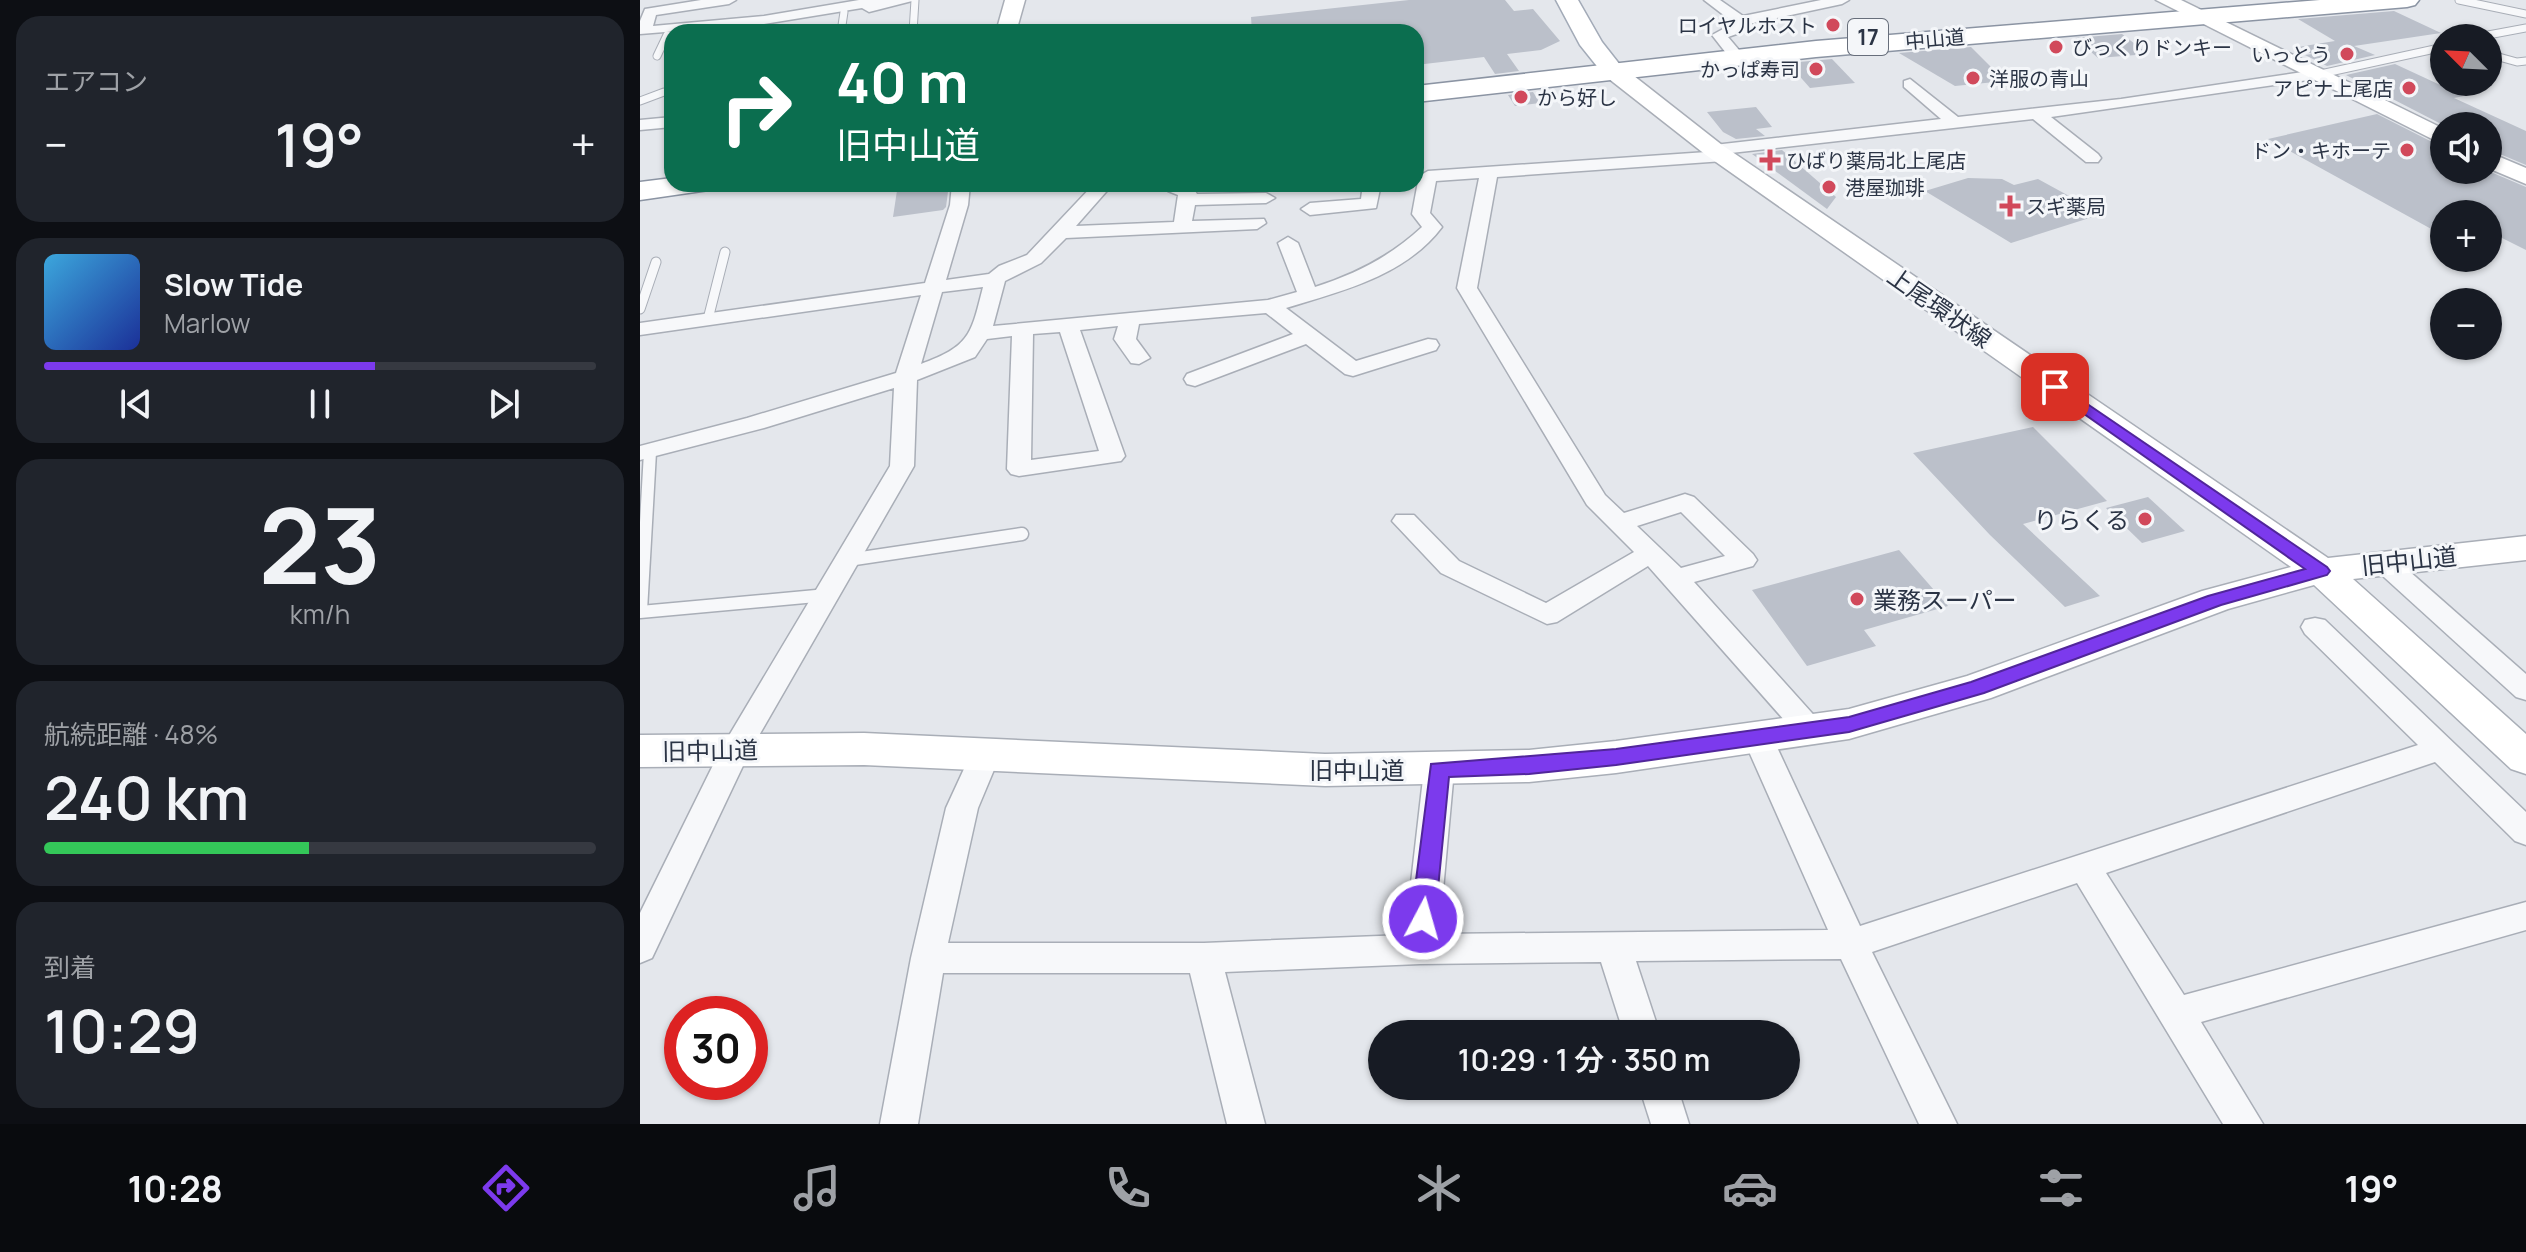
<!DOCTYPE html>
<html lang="ja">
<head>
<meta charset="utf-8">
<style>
  :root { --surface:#171b24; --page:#20242c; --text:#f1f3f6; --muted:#9ea1a6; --line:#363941; --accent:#7c3aed }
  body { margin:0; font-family:Manrope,"Noto Sans JP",sans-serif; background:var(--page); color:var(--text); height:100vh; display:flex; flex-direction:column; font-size:30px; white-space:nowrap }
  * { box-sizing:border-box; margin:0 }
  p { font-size:26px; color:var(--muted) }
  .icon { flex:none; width:44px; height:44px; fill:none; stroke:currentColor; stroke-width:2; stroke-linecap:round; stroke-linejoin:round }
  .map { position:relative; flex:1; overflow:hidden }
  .sheet { display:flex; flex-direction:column; gap:16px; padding:16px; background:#0d0f14; width:640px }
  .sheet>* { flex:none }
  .top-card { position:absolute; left:24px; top:24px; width:760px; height:168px; border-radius:24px; box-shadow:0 2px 6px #0004; background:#0b6e4f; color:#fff; overflow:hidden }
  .needle { width:52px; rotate:294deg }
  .fabs { position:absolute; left:1790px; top:24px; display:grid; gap:16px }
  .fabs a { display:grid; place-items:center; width:72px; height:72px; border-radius:50%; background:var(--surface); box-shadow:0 2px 6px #0004; font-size:40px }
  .speed { position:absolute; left:24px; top:996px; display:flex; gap:16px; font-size:40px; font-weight:700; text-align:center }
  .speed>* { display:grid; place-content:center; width:104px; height:104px; border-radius:50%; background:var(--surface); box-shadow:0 2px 6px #0004; line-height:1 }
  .speed .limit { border:12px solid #d22; background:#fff; color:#111 }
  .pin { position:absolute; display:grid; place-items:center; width:68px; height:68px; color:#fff; margin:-34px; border-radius:16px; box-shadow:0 4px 12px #0006 }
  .me { position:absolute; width:88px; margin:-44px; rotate:6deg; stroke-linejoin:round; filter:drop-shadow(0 0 6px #0008) }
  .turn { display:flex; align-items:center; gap:28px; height:168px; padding:0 40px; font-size:36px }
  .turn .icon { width:104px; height:104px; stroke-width:2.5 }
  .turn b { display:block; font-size:56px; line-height:68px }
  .big { font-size:60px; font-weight:600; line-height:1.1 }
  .sheet .tile { flex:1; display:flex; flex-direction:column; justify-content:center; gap:12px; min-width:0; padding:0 28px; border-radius:24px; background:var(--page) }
  .sheet .dial { align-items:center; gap:0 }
  .dial b { font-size:104px; line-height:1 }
  .song { display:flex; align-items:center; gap:24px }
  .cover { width:96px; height:96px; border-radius:12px; background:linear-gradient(135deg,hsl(200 70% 55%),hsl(230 70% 35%)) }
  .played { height:8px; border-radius:4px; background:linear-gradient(90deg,var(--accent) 60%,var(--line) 60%) }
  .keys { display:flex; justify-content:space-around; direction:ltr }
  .heat { display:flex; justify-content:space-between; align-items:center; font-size:44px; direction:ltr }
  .charge { height:12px; border-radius:6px; background:linear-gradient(90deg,#34c759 48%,var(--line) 0) }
  .trip { position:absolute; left:728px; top:1020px; width:432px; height:80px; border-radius:40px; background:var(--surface); box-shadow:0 2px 6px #0004; font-weight:600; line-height:80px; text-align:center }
  .menu { display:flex; height:128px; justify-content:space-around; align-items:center; background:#090b0e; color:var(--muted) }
  .menu .icon { width:56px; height:56px }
  .menu .current { color:var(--accent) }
  .menu b { font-size:36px; color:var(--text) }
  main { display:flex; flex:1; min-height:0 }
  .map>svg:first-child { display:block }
</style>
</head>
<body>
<main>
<section class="sheet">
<div class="tile"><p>エアコン</p>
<div class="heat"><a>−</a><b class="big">19°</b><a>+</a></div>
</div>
<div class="tile">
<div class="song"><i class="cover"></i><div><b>Slow Tide</b><p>Marlow</p></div></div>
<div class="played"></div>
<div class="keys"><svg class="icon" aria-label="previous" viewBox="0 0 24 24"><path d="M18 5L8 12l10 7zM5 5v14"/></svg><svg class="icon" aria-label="pause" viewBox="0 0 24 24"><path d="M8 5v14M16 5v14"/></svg><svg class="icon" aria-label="next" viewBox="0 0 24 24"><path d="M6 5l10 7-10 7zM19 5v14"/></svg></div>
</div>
<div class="tile dial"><b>23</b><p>km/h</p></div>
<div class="tile"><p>航続距離 · 48%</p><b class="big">240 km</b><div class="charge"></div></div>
<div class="tile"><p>到着</p><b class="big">10:29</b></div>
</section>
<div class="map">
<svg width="1886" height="1124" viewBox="0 0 1886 1124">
  <rect width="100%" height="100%" fill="#e4e7ec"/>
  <g fill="#bbc0ca">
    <path d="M769 0H865L874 11 893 9 920 41 901 50 867 54 879 71 855 74 844 57 776 65V32H612L611 17Z"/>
    <path d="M1754 11 1801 33 1714 46 1735 55 1687 66 1665 55 1672 54 1658 47 1695 41 1658 19Z"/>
    <path d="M1482 34 1508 54 1458 58 1435 38Z"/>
    <path d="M1331 47 1365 81 1315 86 1259 53Z"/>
    <path d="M1192 59 1215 83 1170 88 1148 63Z"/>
    <path d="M1755 64 1824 96 1814 98 1886 131V165L1848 149V126H1805L1706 75Z"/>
    <path d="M893 92 900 103 875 106 868 95Z"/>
    <path d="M1116 107 1132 127 1116 129 1125 136 1096 139 1083 132 1067 112Z"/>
    <path d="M1737 114 1804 148V170H1846L1886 187V250L1848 231V214H1804V236L1628 139Z"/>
    <path d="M1142 150 1196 197 1187 209 1112 154Z"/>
    <path d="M1328 178 1362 179 1374 185 1398 179 1462 214 1371 243 1285 191Z"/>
    <path d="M258 184H309L306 207 303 210 253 217Z"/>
    <path d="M1393 427 1467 501 1383 524 1460 596 1425 607 1350 535 1273 453Z"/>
    <path d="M1508 497 1545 531 1502 543 1466 508Z"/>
    <path d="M1259 550 1308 606 1224 630 1236 646 1167 666 1112 590Z"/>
  </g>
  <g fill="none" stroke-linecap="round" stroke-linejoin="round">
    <g stroke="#a9aeb7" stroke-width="9">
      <g id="lane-far2">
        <path d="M1819 0 1886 14"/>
        <path d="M107 32 109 28"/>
        <path d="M201 32 204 12"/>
        <path d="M273 32 275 0"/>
        <path d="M1832 38 1886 28"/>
        <path d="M1848 54 1877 62 1886 61"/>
        <path d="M17 56 27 35"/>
        <path d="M1676 75 1804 47"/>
        <path d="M0 101 24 92"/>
      </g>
    </g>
    <g stroke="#a9aeb7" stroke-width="11">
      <g id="lane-far1">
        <path d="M0 309 16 262"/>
        <path d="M68 319 85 252"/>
      </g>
    </g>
    <g stroke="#a9aeb7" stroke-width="15">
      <g id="lane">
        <path d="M208 560 382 534"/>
        <path d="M1 611 10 452"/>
        <path d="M0 612 187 595"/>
      </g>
    </g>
    <g stroke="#a9aeb7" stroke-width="3">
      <g id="street">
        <path d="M61 0H96L89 4 16 15 13 26 124 16 219 0H276L229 12 222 8 124 24 0 34V21L5 9Z"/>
        <path d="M1064 0H1080L1103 16 1181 0H1209L1202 4 1109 24 1108 30 1088 37 1099 50 1091 55 1086 53 1072 35 1094 23Z"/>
        <path d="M1676 70 1684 75 1682 78 1411 117 1458 154 1461 158 1458 162H1446L1393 119 1091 153 1090 160 1084 161 857 177 837 288 965 495 984 513 1045 494 1054 497 1113 554 1117 560 1113 566 1054 582 1180 722 1185 730 1180 738 1170 741 1160 738 1008 566 917 622 907 624 801 573 752 521 756 515H774L819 561 906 603 994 552 947 505 817 288 839 178 796 181 790 213 802 227C765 276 702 291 646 308L716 361 788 339 796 340 799 345 796 350 713 376 705 374 666 344 555 386 547 384 544 379 547 374 653 334 626 313 499 324 496 339 510 358 499 364 491 363 474 339 478 326 440 330 485 456 481 461 379 476 371 474 367 469 372 336 347 339 335 357 277 380 274 466 110 751 12 958 0 963V913L81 749 250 466 254 388 124 428 0 460V446L107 418 256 373 281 295 0 335V323L285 283 310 205 312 184H330L328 205 306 280 349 274 359 266 387 255 454 184H473L436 226 534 222 538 195 528 191 526 184C538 184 552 183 557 194L626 193 635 198 626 203 555 205 552 221 624 219 626 223 617 229 426 238 401 263 365 281 353 326 628 300 657 292 638 243 648 237 658 243 675 287C716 274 751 256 782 227L772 214 779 176 788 171 1067 152 1068 146 1074 145 1301 119 1264 87V81L1270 79 1318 117 1481 99ZM343 287C331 335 330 346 281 364L302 292ZM420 332 459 451 391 460 393 334ZM1041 512 1085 556 1041 568 997 526Z"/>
        <path d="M32 117V127L0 130V120Z"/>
        <path d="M723 184H741L736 208 670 215 661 209 670 203 721 199Z"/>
        <path d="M1743 553 1752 556 1886 674V700L1876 697 1734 568 1730 562 1734 556Z"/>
        <path d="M1675 618 1685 620 1886 812V845L1875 841 1795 762 1466 873 1544 995 1886 902V930L1561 1022 1623 1124H1583L1437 883 1232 952 1317 1124H1279L1201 959 996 961 1020 1034H984L961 962 780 964 585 972 625 1124H587L550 973H303L278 1124H240L271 958 306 808 335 745 346 742 357 745 361 753 338 808 308 943H564L765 935 784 770 788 762 799 758 810 762 814 770 799 934 1188 930 1103 738 1107 730 1118 727 1129 730 1220 926 1778 745 1665 634 1661 627 1665 620Z"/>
        <path d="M999 1086H1037L1049 1124H1011Z"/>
      </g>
    </g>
    <g stroke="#a9aeb7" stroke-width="3">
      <g id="secondary">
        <path d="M365 0H385L376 32H356Z"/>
        <path d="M1516 0H1541L1804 129V145Z"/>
        <path d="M972 64 980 65 1082 145 1688 558 1886 536V560L1713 579 1886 734V774L1871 769 1674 585 1588 609 1351 698 1209 739 976 773 889 782 685 786 224 765 0 767V735L224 733 685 754 889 750 976 741 1209 709 1327 676 1562 591 1651 567 1066 155 964 75 961 70 964 65Z"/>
        <path d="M1848 152 1886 168V184L1848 168Z"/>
      </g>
    </g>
    <g stroke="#a3abb8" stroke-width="3">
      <path id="primary" d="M916 0H938L962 42 984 70 980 75H964L940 45Z"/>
    </g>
    <g stroke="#8b94a3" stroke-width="3">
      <g id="highway">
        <path d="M1680 0H1779L1775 5 1767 7 1176 57 776 102V86L1176 41Z"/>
        <path d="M32 178V184H73L69 190 0 200V182Z"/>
      </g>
    </g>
    <use href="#lane-far2" stroke="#f7f8fa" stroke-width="7"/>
    <use href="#lane-far1" stroke="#f7f8fa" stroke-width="9"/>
    <use href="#lane" stroke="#f7f8fa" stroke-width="12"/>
    <use href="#street" fill="#f7f8fa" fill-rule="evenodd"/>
    <use href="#secondary" fill="#fff" fill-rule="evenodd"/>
    <use href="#primary" fill="#fff" fill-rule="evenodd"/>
    <use href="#highway" fill="#fff" fill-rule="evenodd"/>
  </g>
  <path fill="#7c3aed" stroke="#51269a" stroke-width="2" d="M1415 382 1687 567 1690 571 1687 575 1581 605 1344 693 1209 732 976 765 889 774 809 777 795 919 791 926 783 929 775 926 771 919 791 764 976 749 1209 717 1331 682 1568 596 1665 569 1410 390 1408 387Z"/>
  <g fill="#d1495b" stroke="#f4f6f9" stroke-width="3">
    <circle cx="1193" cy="25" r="8"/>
    <circle cx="1416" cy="47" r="8"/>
    <circle cx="1707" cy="54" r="8"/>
    <circle cx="1176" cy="69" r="8"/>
    <circle cx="1333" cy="78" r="8"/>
    <circle cx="1769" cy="88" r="8"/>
    <circle cx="881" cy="97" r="8"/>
    <circle cx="1767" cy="150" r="8"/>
    <path d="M1126 148h8v8h8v8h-8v8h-8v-8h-8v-8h8z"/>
    <circle cx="1189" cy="187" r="8"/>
    <path d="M1366 194h8v8h8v8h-8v8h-8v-8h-8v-8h8z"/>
    <circle cx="1505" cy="519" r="8"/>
    <circle cx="1217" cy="599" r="8"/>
  </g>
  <g text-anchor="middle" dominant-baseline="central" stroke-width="6" stroke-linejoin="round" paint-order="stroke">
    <g font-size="20" fill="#2b3445" stroke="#f4f6f9" text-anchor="start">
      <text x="1177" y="25" text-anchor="end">ロイヤルホスト</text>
      <text x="1432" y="47">びっくりドンキー</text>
      <text x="1691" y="54" text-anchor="end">いっとう</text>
      <text x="1160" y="69" text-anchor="end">かっぱ寿司</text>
      <text x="1349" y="78">洋服の青山</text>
      <text x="1753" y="88" text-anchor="end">アピナ上尾店</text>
      <text x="897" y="97">から好し</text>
      <text x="1751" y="150" text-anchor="end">ドン・キホーテ</text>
      <text x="1146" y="160">ひばり薬局北上尾店</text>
      <text x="1205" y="187">港屋珈琲</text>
      <text x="1386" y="206">スギ薬局</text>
    </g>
    <g font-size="20" fill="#2b3445" stroke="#f4f6f9">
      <text transform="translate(1295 39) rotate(-5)">中山道</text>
    </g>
    <rect fill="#f4f6f9" stroke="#676e7b" stroke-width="2" x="1208" y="19" width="40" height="36" rx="6"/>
    <g font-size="22" font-weight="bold" fill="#2b3445">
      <text x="1228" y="37">17</text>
    </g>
    <g font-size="24" fill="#2b3445" stroke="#f4f6f9">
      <text transform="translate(1300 307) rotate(35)">上尾環状線</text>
      <text transform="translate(1769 560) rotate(-6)">旧中山道</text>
      <text transform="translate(70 750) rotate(-1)">旧中山道</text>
      <text x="717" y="769">旧中山道</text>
    </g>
    <g font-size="24" fill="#2b3445" stroke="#f4f6f9" text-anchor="end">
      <text x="1489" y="519">りらくる</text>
      <text x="1233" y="599" text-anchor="start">業務スーパー</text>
    </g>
  </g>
</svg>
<div class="fabs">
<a><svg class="needle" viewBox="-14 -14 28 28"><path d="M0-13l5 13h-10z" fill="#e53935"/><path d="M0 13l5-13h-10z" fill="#9ea1a6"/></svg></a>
<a><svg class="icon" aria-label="sound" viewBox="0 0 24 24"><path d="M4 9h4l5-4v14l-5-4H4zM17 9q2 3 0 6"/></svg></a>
<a>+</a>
<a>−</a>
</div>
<div class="speed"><div class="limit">30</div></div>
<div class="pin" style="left:1415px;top:387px;background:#d93025"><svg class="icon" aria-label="arrive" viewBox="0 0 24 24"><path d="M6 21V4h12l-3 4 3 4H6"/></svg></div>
<svg class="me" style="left:783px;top:919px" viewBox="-20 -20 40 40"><circle r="17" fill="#7c3aed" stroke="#fff" stroke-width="3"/><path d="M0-11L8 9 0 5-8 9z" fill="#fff"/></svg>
<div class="trip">10:29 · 1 分 · 350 m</div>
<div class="top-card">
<div class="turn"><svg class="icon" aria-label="right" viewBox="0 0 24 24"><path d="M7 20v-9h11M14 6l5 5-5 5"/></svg><div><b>40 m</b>旧中山道</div></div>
</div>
</div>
</main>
<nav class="menu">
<b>10:28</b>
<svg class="icon current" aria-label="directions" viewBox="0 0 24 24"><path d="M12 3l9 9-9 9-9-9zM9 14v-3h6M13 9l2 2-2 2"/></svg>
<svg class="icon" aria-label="music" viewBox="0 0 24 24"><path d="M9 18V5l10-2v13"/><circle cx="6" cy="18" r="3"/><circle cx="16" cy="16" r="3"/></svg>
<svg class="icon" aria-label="phone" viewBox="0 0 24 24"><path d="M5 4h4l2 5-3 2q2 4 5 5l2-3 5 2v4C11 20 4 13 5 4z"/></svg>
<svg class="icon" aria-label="climate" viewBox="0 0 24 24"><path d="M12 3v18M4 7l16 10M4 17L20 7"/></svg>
<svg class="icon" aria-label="car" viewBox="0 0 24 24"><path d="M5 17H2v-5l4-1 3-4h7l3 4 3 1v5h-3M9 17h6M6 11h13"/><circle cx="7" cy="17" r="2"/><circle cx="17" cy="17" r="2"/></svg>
<svg class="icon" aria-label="filters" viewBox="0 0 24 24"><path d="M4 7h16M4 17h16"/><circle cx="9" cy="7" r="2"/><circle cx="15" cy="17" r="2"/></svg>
<b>19°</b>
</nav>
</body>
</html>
